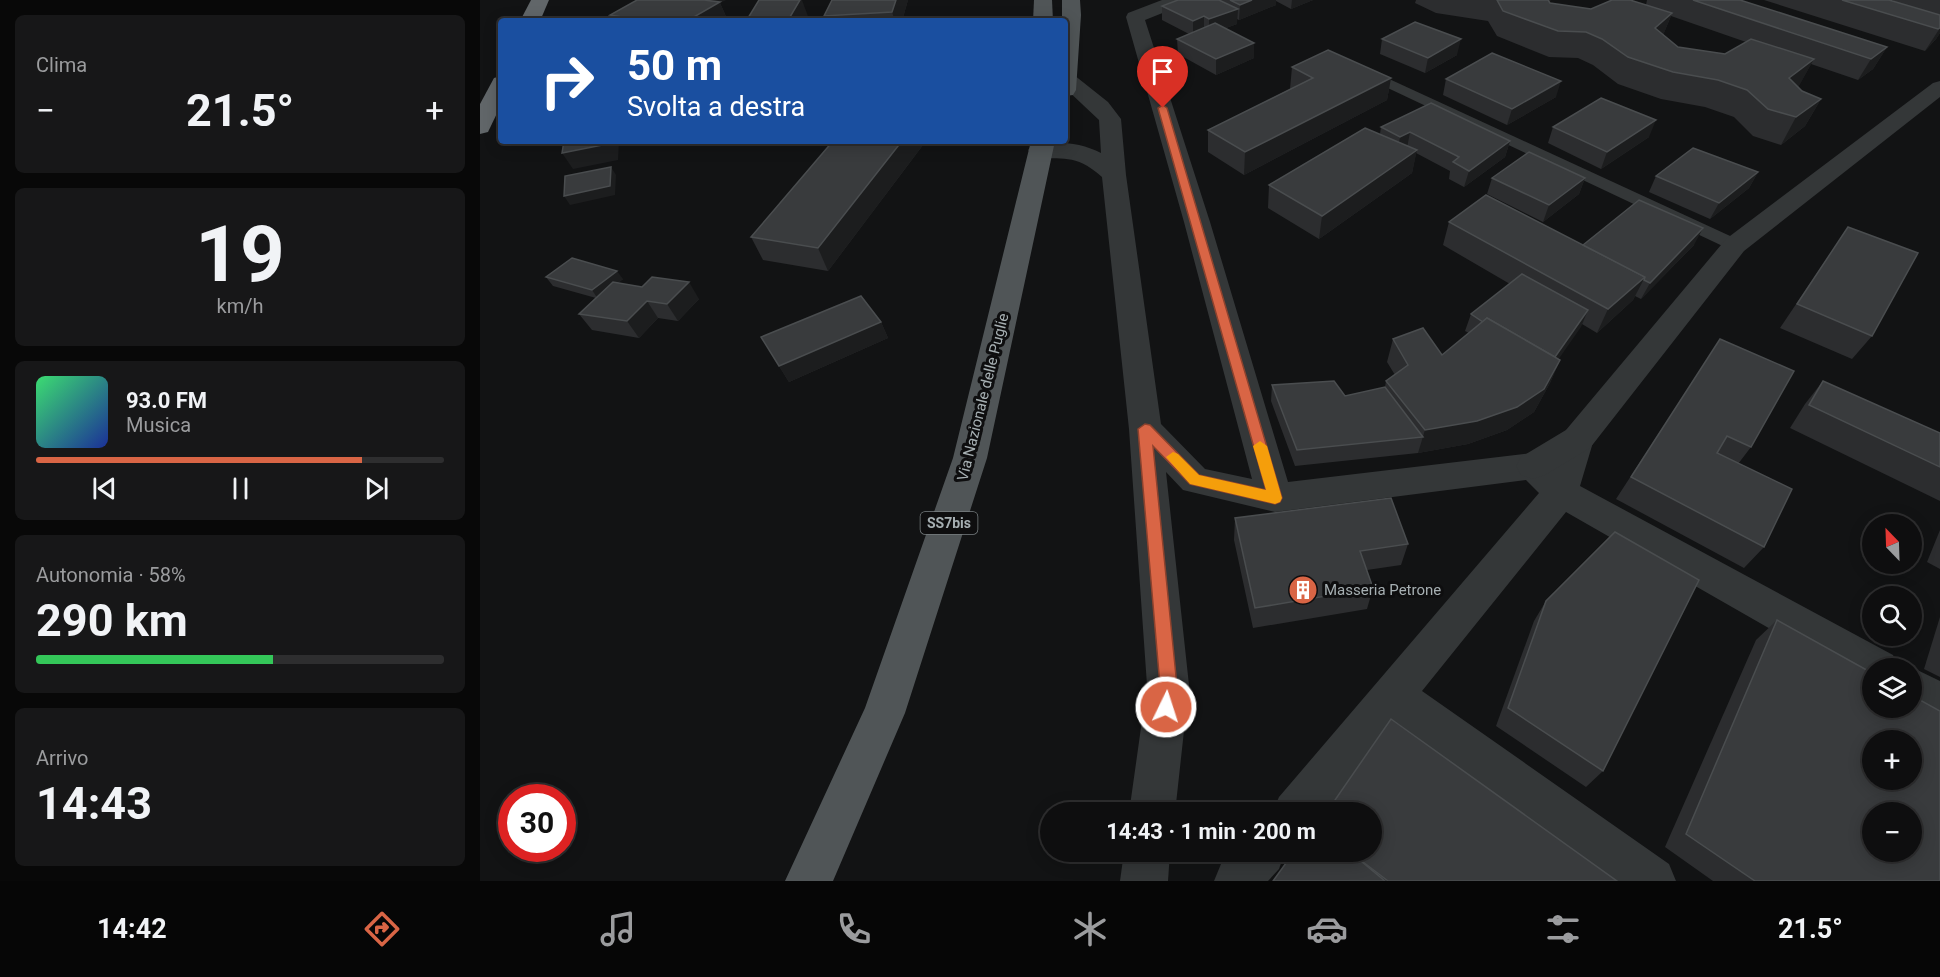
<!DOCTYPE html>
<html lang="it">
<head>
<meta charset="utf-8">
<style>
  :root { --surface:#0e0e0f; --page:#171718; --text:#f1f3f6; --muted:#9b9c9e; --line:#2e2e2f; --accent:#d96545 }
  body { margin:0; font-family:Roboto,sans-serif; background:var(--page); color:var(--text); height:100vh; display:flex; flex-direction:column; font-size:22px; white-space:nowrap }
  * { box-sizing:border-box; margin:0 }
  p { font-size:20px; color:var(--muted) }
  .icon { flex:none; width:33px; height:33px; fill:none; stroke:currentColor; stroke-width:2; stroke-linecap:round; stroke-linejoin:round }
  .map { position:relative; flex:1; overflow:hidden }
  .side { display:flex; flex-direction:column; gap:15px; padding:15px; background:#080808; width:480px }
  .side>* { flex:none }
  .guide { position:absolute; left:18px; top:18px; width:570px; height:126px; border-radius:6px; box-shadow:0 3px 15px #0003,0 0 0 2px var(--line); background:#1a4fa0; color:#fff; overflow:hidden }
  .needle { width:39px; rotate:337deg }
  .buttons { position:absolute; left:1382px; top:514px; display:grid; gap:12px }
  .buttons a { display:grid; place-items:center; width:60px; height:60px; border-radius:50%; background:var(--surface); box-shadow:0 3px 15px #0003,0 0 0 2px var(--line); font-size:30px }
  .speed { position:absolute; left:18px; top:784px; display:flex; gap:12px; font-size:30px; font-weight:700; text-align:center }
  .speed>* { display:grid; place-content:center; width:78px; height:78px; border-radius:50%; background:var(--surface); box-shadow:0 3px 15px #0003,0 0 0 2px var(--line); line-height:1 }
  .speed .limit { border:9px solid #d22; background:#fff; color:#111 }
  .pin { position:absolute; display:grid; place-items:center; width:51px; height:51px; color:#fff; margin:-62px -26px; border-radius:50% 50% 50% 0; rotate:-45deg; box-shadow:0 0 6px #0007 }
  .pin .icon { rotate:45deg }
  .me { position:absolute; width:66px; margin:-33px; rotate:4deg; stroke-linejoin:round; filter:drop-shadow(0 0 4px #0008) }
  .turn { display:flex; align-items:center; gap:21px; height:126px; padding:0 30px; font-size:27px }
  .turn .icon { width:78px; height:78px; stroke-width:2.5 }
  .turn b { display:block; font-size:42px; line-height:51px }
  .big { font-size:45px; font-weight:700; line-height:1.1 }
  .side .widget { flex:1; display:flex; flex-direction:column; justify-content:center; gap:9px; min-width:0; padding:0 21px; border-radius:9px; background:var(--page) }
  .side .dial { align-items:center; gap:0 }
  .dial b { font-size:78px; line-height:1 }
  .song { display:flex; align-items:center; gap:18px }
  .cover { width:72px; height:72px; border-radius:9px; background:linear-gradient(135deg,hsl(140 70% 55%),hsl(230 70% 35%)) }
  .played { height:6px; border-radius:3px; background:linear-gradient(90deg,var(--accent) 80%,var(--line) 80%) }
  .keys { display:flex; justify-content:space-around; direction:ltr }
  .heat { display:flex; justify-content:space-between; align-items:center; font-size:33px; direction:ltr }
  .charge { height:9px; border-radius:4px; background:linear-gradient(90deg,#34c759 58%,var(--line) 0) }
  .trip { position:absolute; left:560px; top:802px; width:342px; height:60px; border-radius:30px; background:var(--surface); box-shadow:0 3px 15px #0003,0 0 0 2px var(--line); font-weight:700; line-height:60px; text-align:center }
  .tabs { display:flex; height:96px; justify-content:space-around; align-items:center; background:#060606; color:var(--muted) }
  .tabs .icon { width:42px; height:42px }
  .tabs .current { color:var(--accent) }
  .tabs b { font-size:27px; color:var(--text) }
  main { display:flex; flex:1; min-height:0 }
  .map>svg:first-child { display:block }
</style>
</head>
<body>
<main>
<section class="side">
<div class="widget"><p>Clima</p>
<div class="heat"><a>−</a><b class="big">21.5°</b><a>+</a></div>
</div>
<div class="widget dial"><b>19</b><p>km/h</p></div>
<div class="widget">
<div class="song"><i class="cover"></i><div><b>93.0 FM</b><p>Musica</p></div></div>
<div class="played"></div>
<div class="keys"><svg class="icon" aria-label="previous" viewBox="0 0 24 24"><path d="M18 5L8 12l10 7zM5 5v14"/></svg><svg class="icon" aria-label="pause" viewBox="0 0 24 24"><path d="M8 5v14M16 5v14"/></svg><svg class="icon" aria-label="next" viewBox="0 0 24 24"><path d="M6 5l10 7-10 7zM19 5v14"/></svg></div>
</div>
<div class="widget"><p>Autonomia · 58%</p><b class="big">290 km</b><div class="charge"></div></div>
<div class="widget"><p>Arrivo</p><b class="big">14:43</b></div>
</section>
<div class="map">
<svg width="1460" height="881" viewBox="0 0 1460 881">
  <rect width="100%" height="100%" fill="#121314"/>
  <g fill="none" stroke-linecap="round" stroke-linejoin="round">
    <path fill="#343738" fill-rule="evenodd" d="M881 66 1261 241 1264 245 1261 249H1249L876 73 874 70Z"/>
    <g fill="#343738" fill-rule="evenodd">
      <path d="M682 0H708L705 4 665 20 730 222 808 482 1053 453 1065 457 1073 464 1086 430 1098 426 1110 430 1114 439 1100 486 1413 655 1419 669H1392V685L1385 683 1086 512 942 691 1189 864 1196 881H1132L917 723 844 813H792L799 797 1059 493 1046 480 795 512 703 490 686 472 709 685 695 813H649L667 685 649 429 622 177C593 151 584 163 552 155L548 150 552 145C573 140 601 142 621 153L619 120 585 88V73L594 75 628 102 641 119 646 175 681 424 725 469 772 479 704 222 646 17 648 13Z"/>
      <path d="M1431 667 1460 681V723L1429 708H1431V669H1427Z"/>
      <path d="M644 852H690L688 881H640Z"/>
      <path d="M751 852H805L799 869 788 881H734L741 864Z"/>
    </g>
    <path fill="#343738" fill-rule="evenodd" d="M1460 81V97L1264 251 1110 448 1065 475 1053 479 1041 475 1036 466 1041 457 1086 430 1246 239 1453 83Z"/>
    <g fill="#505557" fill-rule="evenodd">
      <path d="M554 0H572L573 21H553Z"/>
      <path d="M582 0H600L601 15 596 90 593 95 585 96V21H582Z"/>
      <path d="M551 141H575L507 458 425 713 353 881H305L385 708 473 458Z"/>
    </g>
    <g fill="#616669" fill-rule="evenodd">
      <path d="M51 0H69L60 21H40Z"/>
      <path d="M21 76V105L8 132 0 134V104L14 78Z"/>
    </g>
  </g>
  <g fill="#2c2d2f" fill-rule="evenodd">
    <path d="M279 0 329 19 328 21H269L268 18Z"/>
    <path d="M428 0 422 21H346L344 16Z"/>
    <path d="M698 0H833L811 9 796 1V5L759 20 757 19V24L746 28 774 58 736 75 698 54 697 39 709 34 682 20V6Z"/>
    <path d="M936 0H1071L1069 1 1070 3 1111 9 1166 5 1167 0H1260L1407 47 1393 69 1378 80 1331 64 1318 87 1322 91 1341 99 1325 126 1301 145 1273 136 1254 117 1225 107 1181 99 1138 84 1113 65 1098 58 1069 57 1017 36 1008 21 956 13 935 3ZM1191 16 1266 42 1245 54 1198 47 1183 35Z"/>
    <path d="M1284 0H1409L1416 2 1412 0H1460V14L1459 15 1460 33 1456 39 1445 51Z"/>
    <path d="M240 3 248 21H133L130 15Z"/>
    <path d="M902 39 977 55 945 73 900 54Z"/>
    <path d="M812 67 911 78 907 100 764 175 728 152V130L810 89Z"/>
    <path d="M966 79 1076 97 1027 125 963 95Z"/>
    <path d="M901 127 1030 141 1025 157 984 187 969 179 970 171 936 153 932 173 839 239 788 208 789 185 900 134Z"/>
    <path d="M1073 127 1169 137 1121 169 1068 143Z"/>
    <path d="M353 141H446L348 271 283 260 271 237Z"/>
    <path d="M1278 172 1269 188 1230 219 1169 192 1176 176Z"/>
    <path d="M1012 178H1105L1099 194 1063 222 1007 194Z"/>
    <path d="M969 222 1103 245H1214L1161 299 1155 296 1153 300 1117 333 1102 324 1078 359 1080 360 1070 383 1054 412 1027 430 988 444 938 453 815 466 791 401 792 385 865 396 905 387 906 381 915 375 907 362 913 339 962 355 989 333 985 331 991 314 1030 284 963 245Z"/>
    <path d="M1368 227 1392 336 1372 359 1300 328Z"/>
    <path d="M66 277 143 279 138 283 219 299 198 321 178 318 159 338 112 330 99 314 116 298 73 286Z"/>
    <path d="M401 322 408 338 309 382 281 337Z"/>
    <path d="M1240 339 1271 447 1258 464 1284 547 1264 568 1136 499Z"/>
    <path d="M1343 381 1460 433V501L1310 428 1325 404Z"/>
    <path d="M755 518 928 544 921 565 887 570 893 588 887 609 773 628 754 540Z"/>
    <path d="M1460 530V569L1447 562Z"/>
    <path d="M1066 601 1123 771 1106 787 1016 726 1054 621Z"/>
    <path d="M1460 617V677L1444 669Z"/>
    <path d="M1297 620 1460 881H1233L1185 847 1276 640Z"/>
    <path d="M814 852 1137 881H793Z"/>
  </g>
  <g fill="#1c1d1e">
    <path d="M207 0H246L240 3 248 21H207Z"/>
    <path d="M320 0H322L329 19 328 21H312L310 17Z"/>
    <path d="M416 0H428L422 21H415L412 12Z"/>
    <path d="M772 0H796V5L759 20 760 5Z"/>
    <path d="M812 0H833L811 9Z"/>
    <path d="M758 9 757 24 729 34V19Z"/>
    <path d="M1192 13 1182 38 1175 28Z"/>
    <path d="M724 16V31L713 36V21Z"/>
    <path d="M1460 28V33L1456 39 1445 51Z"/>
    <path d="M981 39 977 55 945 73 948 58Z"/>
    <path d="M774 43V58L736 75V59Z"/>
    <path d="M1407 47 1393 69 1378 80 1391 59Z"/>
    <path d="M1334 59 1319 86 1294 105 1309 78Z"/>
    <path d="M911 78 907 100 764 175 765 152Z"/>
    <path d="M1081 81 1076 97 1027 125 1032 109Z"/>
    <path d="M1341 99 1325 126 1301 145 1316 117Z"/>
    <path d="M1176 120 1169 137 1121 169 1127 152Z"/>
    <path d="M930 132 927 148 917 153 920 137Z"/>
    <path d="M128 141H139L138 160 93 169 82 153Z"/>
    <path d="M422 141H446L348 271 338 248Z"/>
    <path d="M1030 141 1025 157 984 187 989 171Z"/>
    <path d="M937 150 932 173 839 239 842 216Z"/>
    <path d="M131 167 136 175 135 195 90 205 84 196Z"/>
    <path d="M1278 172 1269 188 1230 219 1239 203Z"/>
    <path d="M1105 178 1099 194 1063 222 1069 205Z"/>
    <path d="M1223 228 1214 245 1161 299 1170 283Z"/>
    <path d="M137 271 143 279 118 299 112 290Z"/>
    <path d="M1165 277 1153 300 1117 333 1128 309Z"/>
    <path d="M209 282 219 299 198 321 187 304Z"/>
    <path d="M167 301 178 318 159 338 147 321Z"/>
    <path d="M1108 310 1101 327 1064 380 1071 363Z"/>
    <path d="M401 322 408 338 309 382 299 366Z"/>
    <path d="M1080 360 1070 383 1054 412 1027 430 988 444 938 453 945 430Z"/>
  </g>
  <g fill="#393b3d" stroke="#4a4d4f" stroke-width="1.5" fill-rule="evenodd">
    <path d="M157 0H224L240 2 207 21H166L130 15Z"/>
    <path d="M279 0H320L310 17 268 18Z"/>
    <path d="M352 0H416L412 12 344 16Z"/>
    <path d="M698 0H739L758 9 729 19 724 16 713 21 682 6Z"/>
    <path d="M750 0H772L760 5Z"/>
    <path d="M1017 0H1068L1070 3 1111 9 1132 0H1150L1192 13 1175 28 1198 47 1245 54 1271 39 1334 59 1309 78 1322 91 1341 99 1316 117 1288 109 1267 90 1238 80 1193 72 1148 57 1122 39 1106 32 1078 31 1023 11Z"/>
    <path d="M1213 0H1260L1407 47 1391 59Z"/>
    <path d="M1362 0H1409L1460 15V28L1458 29Z"/>
    <path d="M935 22 981 39 948 58 902 39Z"/>
    <path d="M735 23 774 43 736 59 697 39Z"/>
    <path d="M848 50 911 78 765 152 728 130 833 78 812 67Z"/>
    <path d="M1012 53 1081 81 1032 109 966 79Z"/>
    <path d="M1121 98 1176 120 1127 152 1073 127Z"/>
    <path d="M951 103 1030 141 989 171 973 162 979 157 930 132 920 137 901 127Z"/>
    <path d="M885 128 937 150 842 216 789 185Z"/>
    <path d="M84 141H128V144L82 153Z"/>
    <path d="M353 141H422L338 248 271 237Z"/>
    <path d="M1213 148 1278 172 1239 203 1176 176Z"/>
    <path d="M1049 152 1105 178 1069 205 1012 178Z"/>
    <path d="M131 167 130 186 84 196 85 176Z"/>
    <path d="M1006 195 1165 277 1128 309 969 222Z"/>
    <path d="M1159 200 1223 228 1170 283 1164 280 1165 277 1103 245Z"/>
    <path d="M1368 227 1438 253 1392 336 1317 304Z"/>
    <path d="M92 258 137 271 112 290 66 277Z"/>
    <path d="M1042 274 1108 310 1075 357 1007 318 1003 322 991 314Z"/>
    <path d="M172 277 209 282 187 304 167 301 147 321 99 314 133 282 162 287Z"/>
    <path d="M381 296 401 322 299 366 281 337Z"/>
    <path d="M1007 318 1080 360 1064 389 1037 407 997 421 945 430 906 381 928 365 913 339 943 328 962 355Z"/>
    <path d="M1240 339 1314 371 1271 447 1247 436 1237 453 1312 489 1284 547 1151 477Z"/>
    <path d="M854 381 865 396 905 387 943 437 817 450 792 385Z"/>
    <path d="M1343 381 1460 433V467L1329 405Z"/>
    <path d="M911 498 928 544 880 551 893 588 775 608 755 518Z"/>
    <path d="M1135 532 1219 580 1123 771 1028 708 1066 601Z"/>
    <path d="M1297 620 1392 673V708H1431V695L1460 711V881H1275L1206 834ZM1392 741H1431V780H1392ZM1392 813H1431V852H1392Z"/>
    <path d="M911 719 1137 881H908L870 852H891V813H846Z"/>
    <path d="M814 852H870L905 881H793Z"/>
  </g>
  <path fill="#d96545" stroke="#8d422d" stroke-width="1.5" d="M683 105 687 108 802 498 800 502 795 504 710 484 673 446 697 686 692 713 686 715 680 713 677 707 680 686 658 429 665 424 670 425 719 475 786 490 678 108Z"/>
  <path fill="#f59e0b" d="M780 441 787 446 802 498 800 502 795 504 710 484 686 457 693 452 698 454 719 475 786 490 773 446Z"/>
  <defs>
    <g id="building-disc" transform="scale(1.5)"><circle r="9.5" fill="#d96545" stroke="#0e0e0f"/><path d="M-4-6H4V6H1V3H-1V6H-4ZM-2.5-4.3h1.7v1.8h-1.7ZM.8-4.3h1.7v1.8H.8ZM-2.5-1h1.7V.8h-1.7ZM.8-1h1.7V.8H.8Z" fill="#fff"/></g>
  </defs>
  <g fill-rule="evenodd">
    <use href="#building-disc" x="823" y="590"/>
  </g>
  <g text-anchor="middle" dominant-baseline="central" stroke-width="6" stroke-linejoin="round" paint-order="stroke">
    <rect fill="#0e0e0f" stroke="#787f81" stroke-width="1.5" x="440.5" y="512" width="57" height="22" rx="4.5"/>
    <g font-size="14" font-weight="bold" fill="#a6afb2">
      <text x="469" y="523">SS7bis</text>
    </g>
    <g font-size="15" fill="#a6afb2" stroke="#0e0e0f">
      <text transform="translate(503 397) rotate(-76)">Via Nazionale delle Puglie</text>
    </g>
    <g font-size="15" fill="#a6afb2" stroke="#0e0e0f" text-anchor="start">
      <text x="844" y="590">Masseria Petrone</text>
    </g>
  </g>
</svg>
<div class="buttons">
<a><svg class="needle" viewBox="-14 -14 28 28"><path d="M0-13l5 13h-10z" fill="#e53935"/><path d="M0 13l5-13h-10z" fill="#9b9c9e"/></svg></a>
<a><svg class="icon" aria-label="search" viewBox="0 0 24 24"><circle cx="10" cy="10" r="6"/><path d="M15 15l6 6"/></svg></a>
<a><svg class="icon" aria-label="layers" viewBox="0 0 24 24"><path d="M12 4l9 5-9 5-9-5zM3 14l9 5 9-5"/></svg></a>
<a>+</a>
<a>−</a>
</div>
<div class="speed"><div class="limit">30</div></div>
<div class="pin" style="left:683px;top:108px;background:#d93025"><svg class="icon" aria-label="arrive" viewBox="0 0 24 24"><path d="M6 21V4h12l-3 4 3 4H6"/></svg></div>
<svg class="me" style="left:686px;top:707px" viewBox="-20 -20 40 40"><circle r="17" fill="#d96545" stroke="#fff" stroke-width="3"/><path d="M0-11L8 9 0 5-8 9z" fill="#fff"/></svg>
<div class="trip">14:43 · 1 min · 200 m</div>
<div class="guide">
<div class="turn"><svg class="icon" aria-label="right" viewBox="0 0 24 24"><path d="M7 20v-9h11M14 6l5 5-5 5"/></svg><div><b>50 m</b>Svolta a destra</div></div>
</div>
</div>
</main>
<nav class="tabs">
<b>14:42</b>
<svg class="icon current" aria-label="directions" viewBox="0 0 24 24"><path d="M12 3l9 9-9 9-9-9zM9 14v-3h6M13 9l2 2-2 2"/></svg>
<svg class="icon" aria-label="music" viewBox="0 0 24 24"><path d="M9 18V5l10-2v13"/><circle cx="6" cy="18" r="3"/><circle cx="16" cy="16" r="3"/></svg>
<svg class="icon" aria-label="phone" viewBox="0 0 24 24"><path d="M5 4h4l2 5-3 2q2 4 5 5l2-3 5 2v4C11 20 4 13 5 4z"/></svg>
<svg class="icon" aria-label="climate" viewBox="0 0 24 24"><path d="M12 3v18M4 7l16 10M4 17L20 7"/></svg>
<svg class="icon" aria-label="car" viewBox="0 0 24 24"><path d="M5 17H2v-5l4-1 3-4h7l3 4 3 1v5h-3M9 17h6M6 11h13"/><circle cx="7" cy="17" r="2"/><circle cx="17" cy="17" r="2"/></svg>
<svg class="icon" aria-label="filters" viewBox="0 0 24 24"><path d="M4 7h16M4 17h16"/><circle cx="9" cy="7" r="2"/><circle cx="15" cy="17" r="2"/></svg>
<b>21.5°</b>
</nav>
</body>
</html>
